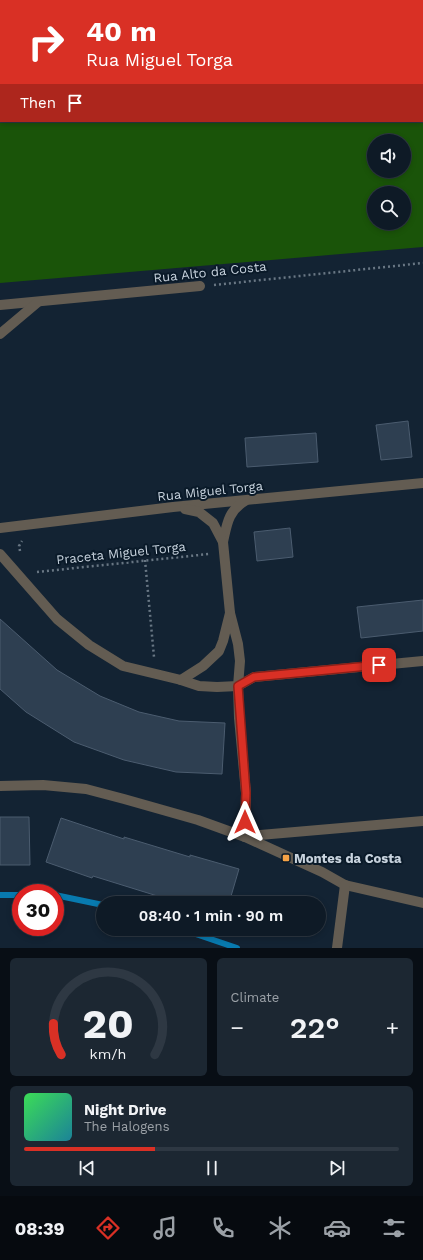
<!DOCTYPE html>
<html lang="en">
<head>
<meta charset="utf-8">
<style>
  :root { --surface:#0e1a26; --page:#1c2732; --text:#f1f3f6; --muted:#9ba1a7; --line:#2e3843; --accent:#d93025 }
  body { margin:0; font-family:"Work Sans",sans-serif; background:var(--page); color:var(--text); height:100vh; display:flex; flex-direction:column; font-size:15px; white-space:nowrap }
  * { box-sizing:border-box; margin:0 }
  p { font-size:13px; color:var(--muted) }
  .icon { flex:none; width:22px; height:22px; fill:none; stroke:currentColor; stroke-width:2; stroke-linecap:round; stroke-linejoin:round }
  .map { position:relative; height:948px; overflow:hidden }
  .sheet { display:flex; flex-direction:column; gap:10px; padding:10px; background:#080e15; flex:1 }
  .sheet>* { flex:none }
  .top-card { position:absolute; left:0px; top:0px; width:423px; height:122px; box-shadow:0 2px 6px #0003,0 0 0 1px var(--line); background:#d93025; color:#fff; overflow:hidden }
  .tools { position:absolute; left:367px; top:134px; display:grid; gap:8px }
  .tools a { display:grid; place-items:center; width:44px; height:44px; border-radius:50%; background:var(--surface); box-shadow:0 2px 6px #0003,0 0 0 1px var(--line); font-size:20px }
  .speed { position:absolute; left:12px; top:884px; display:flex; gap:8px; font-size:20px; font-weight:700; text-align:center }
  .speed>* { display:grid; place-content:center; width:52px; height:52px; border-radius:50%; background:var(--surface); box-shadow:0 2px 6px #0003,0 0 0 1px var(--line); line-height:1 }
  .speed .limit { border:6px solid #d22; background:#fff; color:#111 }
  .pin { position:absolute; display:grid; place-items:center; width:34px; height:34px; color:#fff; margin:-17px; border-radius:8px; box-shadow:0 2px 6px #0006 }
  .me { position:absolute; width:44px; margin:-22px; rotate:0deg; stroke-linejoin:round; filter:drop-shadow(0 0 3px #0008) }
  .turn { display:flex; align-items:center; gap:14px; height:84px; padding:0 20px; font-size:18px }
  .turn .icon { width:52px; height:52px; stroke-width:2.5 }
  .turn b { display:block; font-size:28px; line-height:34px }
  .then { display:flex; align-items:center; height:38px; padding:0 20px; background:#0003; gap:8px; font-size:15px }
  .big { font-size:30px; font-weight:600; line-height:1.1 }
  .sheet .card { flex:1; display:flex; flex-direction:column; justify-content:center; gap:6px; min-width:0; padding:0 14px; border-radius:6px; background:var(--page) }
  .sheet .dial { align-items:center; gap:0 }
  .dial svg { height:104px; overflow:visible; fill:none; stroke:var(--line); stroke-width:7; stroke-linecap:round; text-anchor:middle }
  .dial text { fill:var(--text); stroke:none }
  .song { display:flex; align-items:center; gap:12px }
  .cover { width:48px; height:48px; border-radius:6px; background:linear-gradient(135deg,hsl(130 70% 55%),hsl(190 70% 35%)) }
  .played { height:4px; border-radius:2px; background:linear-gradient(90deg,var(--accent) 35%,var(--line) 35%) }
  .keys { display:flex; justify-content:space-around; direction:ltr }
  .heat { display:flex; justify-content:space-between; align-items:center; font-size:22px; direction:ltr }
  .sheet .tiles { flex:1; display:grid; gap:10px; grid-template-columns:1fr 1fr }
  .card:last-child { grid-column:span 2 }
  .trip { position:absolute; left:96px; top:896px; width:230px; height:40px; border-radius:20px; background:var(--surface); box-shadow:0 2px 6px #0003,0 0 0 1px var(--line); font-weight:600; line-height:40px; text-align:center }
  .dock { display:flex; height:64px; justify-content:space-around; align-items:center; background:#060a0f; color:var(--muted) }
  .dock .icon { width:28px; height:28px }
  .dock .on { color:var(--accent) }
  .dock b { font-size:18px; color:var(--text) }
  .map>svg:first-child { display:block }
</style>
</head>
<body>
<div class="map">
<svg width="423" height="948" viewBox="0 0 423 948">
  <rect width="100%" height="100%" fill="#132333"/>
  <path fill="#1a5409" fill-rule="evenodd" d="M0 0H423V247L0 283ZM1 1H422V121H1ZM374 141H404V171H374ZM374 193H404V223H374Z"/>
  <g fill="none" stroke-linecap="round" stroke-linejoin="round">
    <g stroke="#087aaf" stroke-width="6">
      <path d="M0 895H21"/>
      <path d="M55 895 103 905"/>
      <path d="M181 929 237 948"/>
    </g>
  </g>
  <g fill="#2e3f51" stroke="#4b5c6f">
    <path d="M408 421 412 457 381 460 376 425Z"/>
    <path d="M316 433 318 462 247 467 245 438Z"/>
    <path d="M290 528 293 557 257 561 254 532Z"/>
    <path d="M423 600V631L361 638 357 607Z"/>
    <path d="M0 619 57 670 100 696 139 712 179 721 225 723 222 774 176 772 124 760 74 742 26 712 0 689Z"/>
    <path d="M0 817H29L30 865H0Z"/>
    <path d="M61 818 124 839V837L190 857V855L239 869 229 903H180L93 876 92 878 46 862Z"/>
  </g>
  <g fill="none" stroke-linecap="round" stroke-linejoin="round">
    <g stroke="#697784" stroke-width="2.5" stroke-dasharray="2 3" stroke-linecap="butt">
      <path d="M214 285 423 263"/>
      <path d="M20 551 19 546 22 541"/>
      <path d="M145 560 154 657"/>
      <path d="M37 572 209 554"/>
    </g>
    <g stroke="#635c52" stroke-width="10">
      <path d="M0 305 200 286"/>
      <path d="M0 334 38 302"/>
      <path d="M0 528 173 507 423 483"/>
      <path d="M223 542C227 524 228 511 245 501"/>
      <path d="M0 554 57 619 89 645 123 666 181 680 199 686 217 687 238 686 254 677 423 661"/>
      <path d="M230 613 238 644 240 661 238 686 239 718 246 793 245 837"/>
      <path d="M181 680 203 666 219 651 223 641 230 613 223 542 213 523 199 512 185 509"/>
      <path d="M0 786 43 785 86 789 124 799 198 820 245 837 322 872 345 885 423 903"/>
      <path d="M247 836 423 821"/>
      <path d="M337 948 345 885"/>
    </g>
  </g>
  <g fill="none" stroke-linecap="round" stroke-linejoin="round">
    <g stroke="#8d1f18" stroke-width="10">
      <path id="route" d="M245 822 246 793 238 686 254 677 379 665"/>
    </g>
    <use href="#route" stroke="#d93025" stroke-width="7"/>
  </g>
  <rect fill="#f5a246" stroke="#0a1a29" stroke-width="1.5" x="282" y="854" width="8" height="8" rx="2"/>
  <g text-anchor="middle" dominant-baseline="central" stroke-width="4" stroke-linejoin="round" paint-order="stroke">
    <g font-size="13" fill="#c8d3de" stroke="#0a1a29">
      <text transform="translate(210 272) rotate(-6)">Rua Alto da Costa</text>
      <text transform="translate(210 491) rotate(-6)">Rua Miguel Torga</text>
      <text transform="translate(121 553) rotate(-6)">Praceta Miguel Torga</text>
    </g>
    <g font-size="13" font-weight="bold" fill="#c8d3de" stroke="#0a1a29" text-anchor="start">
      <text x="294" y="858">Montes da Costa</text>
    </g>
  </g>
</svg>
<div class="tools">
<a><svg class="icon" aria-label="sound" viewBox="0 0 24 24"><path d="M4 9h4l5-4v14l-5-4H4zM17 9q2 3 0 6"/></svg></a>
<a><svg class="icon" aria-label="search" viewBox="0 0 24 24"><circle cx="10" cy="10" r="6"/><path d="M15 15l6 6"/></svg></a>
</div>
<div class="speed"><div class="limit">30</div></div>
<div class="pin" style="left:379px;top:665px;background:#d93025"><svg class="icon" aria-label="arrive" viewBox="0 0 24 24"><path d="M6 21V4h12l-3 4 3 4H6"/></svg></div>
<svg class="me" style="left:245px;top:822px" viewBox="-20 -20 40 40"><path d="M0-17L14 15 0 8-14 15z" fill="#d93025" stroke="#fff" stroke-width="4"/></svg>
<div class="trip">08:40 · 1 min · 90 m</div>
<div class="top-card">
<div class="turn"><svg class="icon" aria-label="right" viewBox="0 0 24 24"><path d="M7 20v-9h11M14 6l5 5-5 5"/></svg><div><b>40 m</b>Rua Miguel Torga</div></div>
<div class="then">Then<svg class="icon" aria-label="arrive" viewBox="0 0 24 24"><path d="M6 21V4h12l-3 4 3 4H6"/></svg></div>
</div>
</div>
<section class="sheet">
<div class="tiles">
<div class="card dial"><svg viewBox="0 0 100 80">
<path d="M14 69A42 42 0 1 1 86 69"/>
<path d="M14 69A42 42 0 0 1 8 45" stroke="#d93025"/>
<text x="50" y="56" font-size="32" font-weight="700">20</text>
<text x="50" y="72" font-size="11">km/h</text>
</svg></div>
<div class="card"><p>Climate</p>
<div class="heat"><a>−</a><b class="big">22°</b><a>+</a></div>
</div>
<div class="card">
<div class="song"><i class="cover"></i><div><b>Night Drive</b><p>The Halogens</p></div></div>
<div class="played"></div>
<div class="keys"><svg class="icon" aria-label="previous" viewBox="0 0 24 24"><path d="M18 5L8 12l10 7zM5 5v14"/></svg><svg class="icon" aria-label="pause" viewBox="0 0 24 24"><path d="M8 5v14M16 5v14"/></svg><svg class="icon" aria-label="next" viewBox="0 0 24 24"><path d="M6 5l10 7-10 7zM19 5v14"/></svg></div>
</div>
</div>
</section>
<nav class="dock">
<b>08:39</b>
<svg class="icon on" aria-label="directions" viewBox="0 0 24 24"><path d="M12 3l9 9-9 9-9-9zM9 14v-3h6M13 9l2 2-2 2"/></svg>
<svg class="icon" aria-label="music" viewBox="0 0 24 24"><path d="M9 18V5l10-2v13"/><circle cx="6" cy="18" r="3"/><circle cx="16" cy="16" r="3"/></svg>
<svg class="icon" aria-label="phone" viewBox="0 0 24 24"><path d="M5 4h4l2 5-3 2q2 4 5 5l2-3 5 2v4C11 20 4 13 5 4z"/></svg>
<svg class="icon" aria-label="climate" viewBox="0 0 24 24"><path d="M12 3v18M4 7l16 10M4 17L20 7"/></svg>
<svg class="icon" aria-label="car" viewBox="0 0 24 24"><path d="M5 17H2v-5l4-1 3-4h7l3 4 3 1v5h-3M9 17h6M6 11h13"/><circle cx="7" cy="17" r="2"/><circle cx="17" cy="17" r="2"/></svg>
<svg class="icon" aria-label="filters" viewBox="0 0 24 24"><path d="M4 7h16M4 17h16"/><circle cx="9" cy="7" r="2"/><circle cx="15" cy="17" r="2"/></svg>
</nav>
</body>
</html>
